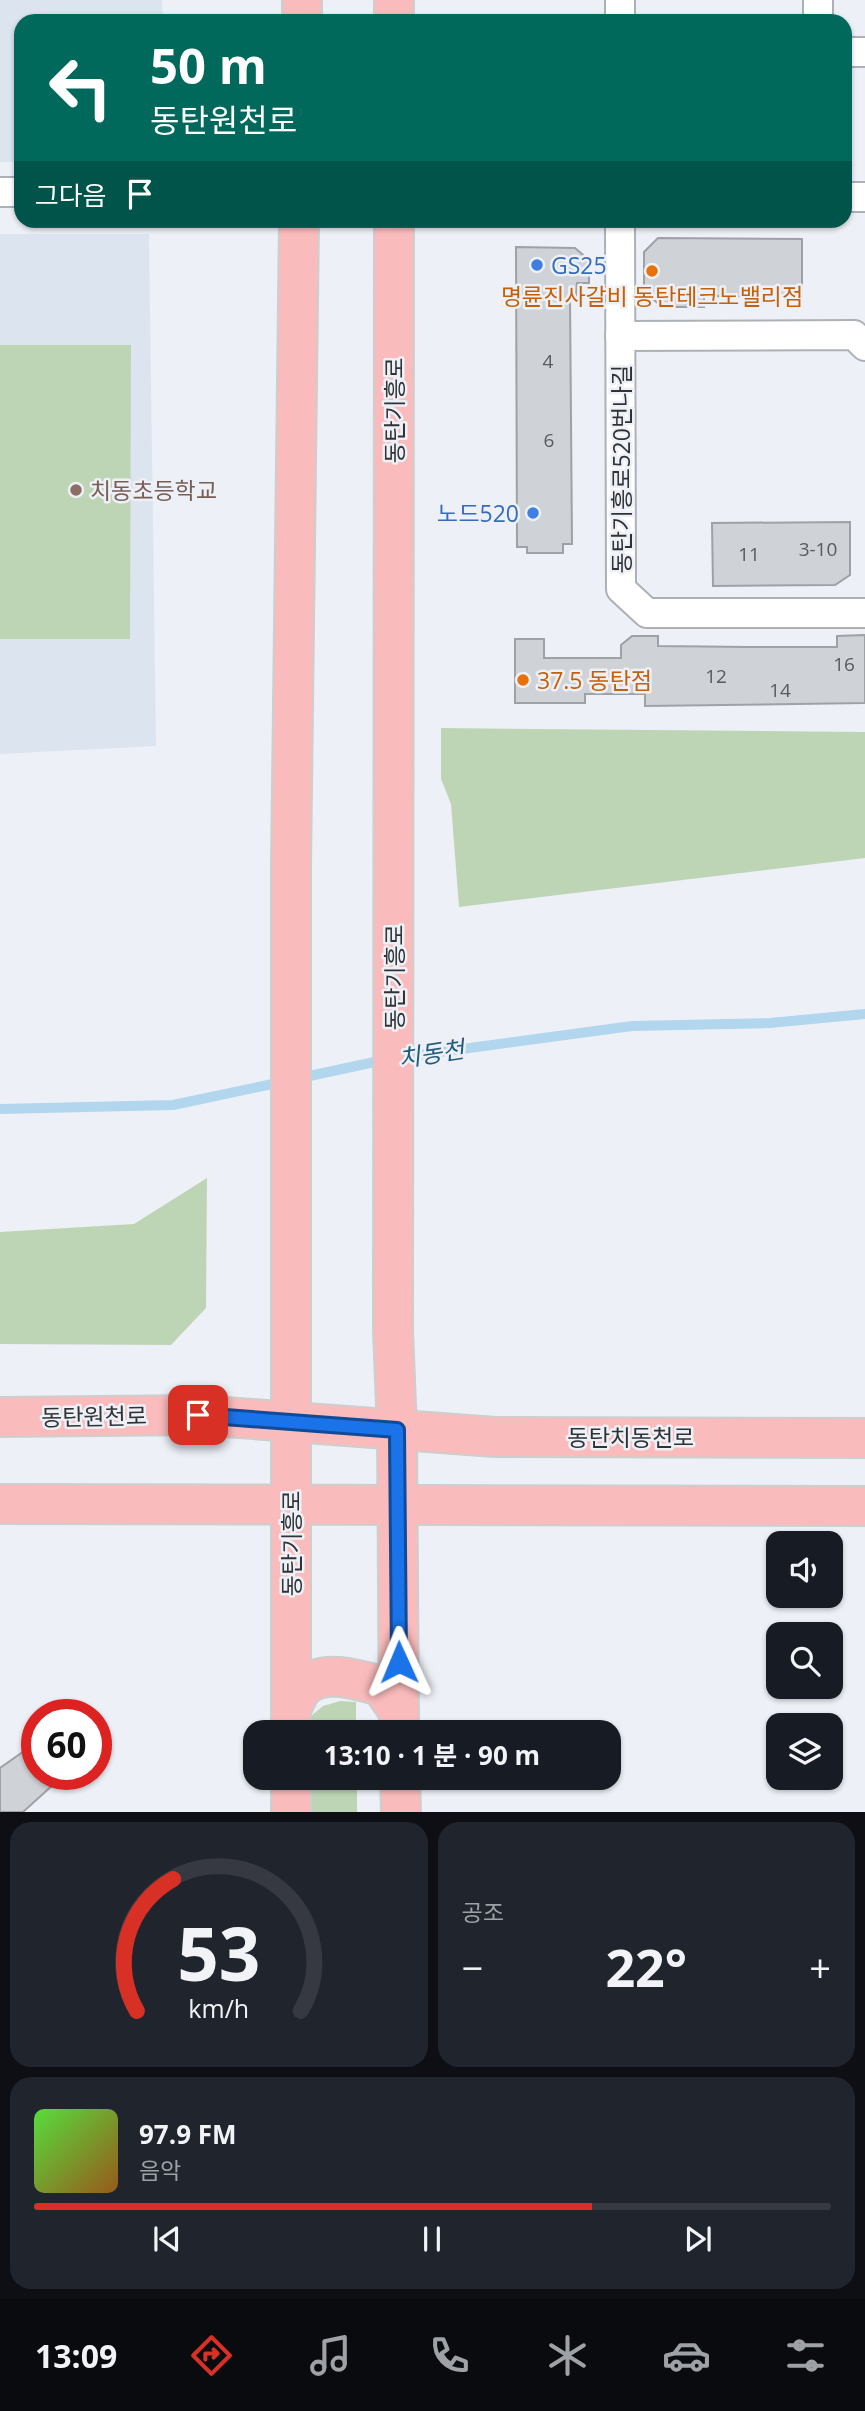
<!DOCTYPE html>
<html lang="ko">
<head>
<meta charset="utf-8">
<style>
  :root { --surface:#171b24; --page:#20242c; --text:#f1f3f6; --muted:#9ea1a6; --line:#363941; --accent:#d93025 }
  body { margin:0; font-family:"Open Sans","Noto Sans KR",sans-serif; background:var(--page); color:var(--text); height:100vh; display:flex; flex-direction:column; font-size:26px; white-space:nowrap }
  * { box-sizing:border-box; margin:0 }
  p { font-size:23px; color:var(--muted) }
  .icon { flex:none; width:38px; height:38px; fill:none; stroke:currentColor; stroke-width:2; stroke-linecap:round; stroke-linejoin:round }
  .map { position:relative; height:1812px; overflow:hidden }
  .panel { display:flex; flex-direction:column; gap:10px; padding:10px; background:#0d0f14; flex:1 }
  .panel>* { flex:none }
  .top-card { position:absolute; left:14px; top:14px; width:838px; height:214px; border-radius:21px; box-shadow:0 2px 5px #0004; background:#00695c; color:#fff; overflow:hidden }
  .controls { position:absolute; left:766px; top:1531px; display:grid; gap:14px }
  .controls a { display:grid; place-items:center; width:77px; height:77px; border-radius:14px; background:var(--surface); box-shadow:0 2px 5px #0004; font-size:35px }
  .speed { position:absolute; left:21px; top:1699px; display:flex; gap:14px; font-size:35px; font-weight:700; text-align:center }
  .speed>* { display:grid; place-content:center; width:91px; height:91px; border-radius:50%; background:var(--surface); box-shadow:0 2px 5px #0004; line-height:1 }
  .speed .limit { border:10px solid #d22; background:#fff; color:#111 }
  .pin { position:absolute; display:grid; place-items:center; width:60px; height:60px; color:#fff; margin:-30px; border-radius:14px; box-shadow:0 4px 10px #0006 }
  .me { position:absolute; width:77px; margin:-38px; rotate:359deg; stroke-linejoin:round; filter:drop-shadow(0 0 5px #0008) }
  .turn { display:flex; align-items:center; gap:24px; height:147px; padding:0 21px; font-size:32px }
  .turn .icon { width:91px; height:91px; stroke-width:2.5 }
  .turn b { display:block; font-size:49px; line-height:60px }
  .then { display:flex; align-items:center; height:66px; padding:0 21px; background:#0003; gap:14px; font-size:26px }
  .big { font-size:52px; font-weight:700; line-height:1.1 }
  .panel .widget { flex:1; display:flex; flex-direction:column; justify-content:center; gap:10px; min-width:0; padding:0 24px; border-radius:21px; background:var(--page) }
  .panel .dial { align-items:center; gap:0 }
  .dial svg { height:182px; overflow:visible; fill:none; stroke:var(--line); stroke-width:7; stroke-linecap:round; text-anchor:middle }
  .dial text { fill:var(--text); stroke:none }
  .song { display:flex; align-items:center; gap:21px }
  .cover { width:84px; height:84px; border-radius:10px; background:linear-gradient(135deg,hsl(110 70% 55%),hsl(30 70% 35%)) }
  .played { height:7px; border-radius:4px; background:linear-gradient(90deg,var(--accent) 70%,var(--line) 70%) }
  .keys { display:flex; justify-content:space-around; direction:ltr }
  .heat { display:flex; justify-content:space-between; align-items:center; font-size:38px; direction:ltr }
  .panel .tiles { flex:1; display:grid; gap:10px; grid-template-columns:1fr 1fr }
  .widget:last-child { grid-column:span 2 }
  .trip { position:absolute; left:243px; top:1720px; width:378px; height:70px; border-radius:21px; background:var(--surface); box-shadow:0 2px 5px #0004; font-weight:700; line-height:70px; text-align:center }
  .menu { display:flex; height:112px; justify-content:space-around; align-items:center; background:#090b0e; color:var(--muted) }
  .menu .icon { width:49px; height:49px }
  .menu .active { color:var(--accent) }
  .menu b { font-size:32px; color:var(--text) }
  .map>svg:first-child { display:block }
</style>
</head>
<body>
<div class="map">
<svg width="865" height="1813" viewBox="0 0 865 1813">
  <rect width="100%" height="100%" fill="#edf1f7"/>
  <g fill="#dce4ef">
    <path d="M0 0H162L163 21H21V162H0Z"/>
    <path d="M0 234H149L156 746 0 754Z"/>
  </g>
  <g fill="#bed5b5">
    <path d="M0 345H131L130 639H0Z"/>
    <path d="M441 728 865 732V858L459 907 451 804 441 779Z"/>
    <path d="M207 1178 206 1308 171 1345 0 1344V1232L134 1224Z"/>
    <path d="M340 1701 356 1702V1732H305V1721L323 1706Z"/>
    <rect x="305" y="1778" width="52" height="34"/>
  </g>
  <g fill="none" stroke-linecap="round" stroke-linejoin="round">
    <g stroke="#b1d6ee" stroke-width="10">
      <path d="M403 1057 632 1026 770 1023 865 1014"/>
      <path d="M300 1078 384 1060"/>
      <path d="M0 1109 173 1105 282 1082"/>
    </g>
  </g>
  <g fill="#cfd3d8" stroke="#9ea1a6" stroke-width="2">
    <path d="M658 238 802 239V297L704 296V307H662L644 291V252Z"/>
    <path d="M516 247 575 248 589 260V283H577L576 296H570L572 544H563V553H527V547H517Z"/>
    <path d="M850 522V575L835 585 713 586 712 523Z"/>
    <path d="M865 635V703L645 706V694H585V703H515V639H544V658H621V645L632 636H658V646L748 647H837V636Z"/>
    <path d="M37 1742V1774H65L23 1812H0V1768Z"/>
  </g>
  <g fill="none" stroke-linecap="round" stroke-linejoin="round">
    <g stroke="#adb1b6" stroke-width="32">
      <g id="street">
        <path d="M620 0V21"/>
        <path d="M818 0V21"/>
        <path d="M845 52H865"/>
        <path d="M0 192H21"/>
        <path d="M845 197H865"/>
        <path d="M620 220 621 589 647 613H865"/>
        <path d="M620 336 854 335 865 346"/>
      </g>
    </g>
    <g stroke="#cdcece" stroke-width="42">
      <g id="primary">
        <path d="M302 21V0"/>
        <path d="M394 21V0"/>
        <path d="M394 220 393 1331 397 1430 399 1732"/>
        <path d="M0 1417 198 1415 495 1437 865 1438"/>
        <path d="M0 1504 865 1506"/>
        <path d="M291 1709C295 1702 299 1690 306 1685 326 1669 359 1680 381 1686L399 1712"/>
        <path d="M291 1732V867L299 220"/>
        <path d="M400 1778 401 1813"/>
        <path d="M291 1813V1778"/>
      </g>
    </g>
    <use href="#street" stroke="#fff" stroke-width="28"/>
    <use href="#primary" stroke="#fabbbc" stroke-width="38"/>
  </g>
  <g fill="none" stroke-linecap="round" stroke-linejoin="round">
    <g stroke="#114b97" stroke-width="18">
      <path id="route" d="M198 1415 397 1430 399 1662"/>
    </g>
    <use href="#route" stroke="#1a73e8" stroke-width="12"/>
  </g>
  <g fill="#3f7fe0" stroke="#edf1f7" stroke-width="2.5">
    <circle cx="537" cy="265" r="7"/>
    <circle cx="533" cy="513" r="7"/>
  </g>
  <g fill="#e8710a" stroke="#edf1f7" stroke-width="2.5">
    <circle cx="652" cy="271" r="7"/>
    <circle cx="523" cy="680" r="7"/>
  </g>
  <circle fill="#8d6e63" stroke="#edf1f7" stroke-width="2.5" cx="76" cy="490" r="7"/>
  <g text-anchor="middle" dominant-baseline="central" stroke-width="5" stroke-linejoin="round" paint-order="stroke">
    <g font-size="19" fill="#585a5d">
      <text x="548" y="361">4</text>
      <text x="549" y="440">6</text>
      <text x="818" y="549">3-10</text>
      <text x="749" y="554">11</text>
      <text x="844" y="664">16</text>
      <text x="716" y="676">12</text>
      <text x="780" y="690">14</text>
    </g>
    <g font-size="23" fill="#366cbe" stroke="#edf1f7" text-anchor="start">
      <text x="551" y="265">GS25</text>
      <text x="519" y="513" text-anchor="end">노드520</text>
    </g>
    <g font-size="23" fill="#c56008" stroke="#edf1f7">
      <text x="652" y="296">명륜진사갈비 동탄테크노밸리점</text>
      <text x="537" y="680" text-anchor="start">37.5 동탄점</text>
    </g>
    <g font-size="23" fill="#303234" stroke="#edf1f7">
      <text transform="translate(394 410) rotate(-90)">동탄기흥로</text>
      <text transform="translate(621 469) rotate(-90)">동탄기흥로520번나길</text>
      <text transform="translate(394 977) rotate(-90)">동탄기흥로</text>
      <text transform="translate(94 1416) rotate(-1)">동탄원천로</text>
      <text x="631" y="1437">동탄치동천로</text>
      <text transform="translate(291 1543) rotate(-90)">동탄기흥로</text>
    </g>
    <g font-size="23" fill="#785e54" stroke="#edf1f7" text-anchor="start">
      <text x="90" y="490">치동초등학교</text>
    </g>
    <g font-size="24" font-style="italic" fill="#1f5c7d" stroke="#edf1f7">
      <text transform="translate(431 1053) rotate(-9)">치동천</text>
    </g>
  </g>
</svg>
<div class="controls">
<a><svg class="icon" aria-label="sound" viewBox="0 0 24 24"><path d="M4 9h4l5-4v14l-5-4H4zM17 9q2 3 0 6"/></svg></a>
<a><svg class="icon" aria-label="search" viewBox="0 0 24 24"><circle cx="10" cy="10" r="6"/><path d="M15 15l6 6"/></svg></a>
<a><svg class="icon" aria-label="layers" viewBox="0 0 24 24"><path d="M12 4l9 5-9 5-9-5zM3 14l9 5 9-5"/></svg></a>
</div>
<div class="speed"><div class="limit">60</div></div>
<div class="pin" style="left:198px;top:1415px;background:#d93025"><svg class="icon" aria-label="arrive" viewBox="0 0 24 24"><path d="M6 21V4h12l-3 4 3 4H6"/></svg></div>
<svg class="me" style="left:399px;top:1662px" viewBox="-20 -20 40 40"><path d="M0-17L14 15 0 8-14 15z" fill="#1a73e8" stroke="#fff" stroke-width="4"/></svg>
<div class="trip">13:10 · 1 분 · 90 m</div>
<div class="top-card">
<div class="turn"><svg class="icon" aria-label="left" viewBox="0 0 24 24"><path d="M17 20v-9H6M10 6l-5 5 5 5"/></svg><div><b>50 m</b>동탄원천로</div></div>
<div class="then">그다음<svg class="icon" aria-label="arrive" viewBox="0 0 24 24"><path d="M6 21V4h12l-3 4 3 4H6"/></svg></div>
</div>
</div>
<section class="panel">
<div class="tiles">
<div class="widget dial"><svg viewBox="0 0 100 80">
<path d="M14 69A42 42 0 1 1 86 69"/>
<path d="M14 69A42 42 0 0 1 30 11" stroke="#d93025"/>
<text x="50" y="56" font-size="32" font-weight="700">53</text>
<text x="50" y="72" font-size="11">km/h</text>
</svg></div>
<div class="widget"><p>공조</p>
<div class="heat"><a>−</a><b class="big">22°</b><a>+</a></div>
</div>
<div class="widget">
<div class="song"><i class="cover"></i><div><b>97.9 FM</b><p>음악</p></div></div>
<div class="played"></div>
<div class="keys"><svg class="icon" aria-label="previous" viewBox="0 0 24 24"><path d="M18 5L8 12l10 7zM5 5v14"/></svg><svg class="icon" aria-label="pause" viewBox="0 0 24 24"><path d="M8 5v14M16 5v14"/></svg><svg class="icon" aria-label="next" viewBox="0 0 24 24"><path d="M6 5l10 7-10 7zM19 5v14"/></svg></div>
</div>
</div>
</section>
<nav class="menu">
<b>13:09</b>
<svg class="icon active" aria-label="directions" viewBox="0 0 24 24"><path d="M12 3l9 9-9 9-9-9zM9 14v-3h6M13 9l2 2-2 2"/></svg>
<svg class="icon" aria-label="music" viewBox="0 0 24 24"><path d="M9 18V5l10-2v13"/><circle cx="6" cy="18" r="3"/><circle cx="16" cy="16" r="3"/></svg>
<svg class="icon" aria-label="phone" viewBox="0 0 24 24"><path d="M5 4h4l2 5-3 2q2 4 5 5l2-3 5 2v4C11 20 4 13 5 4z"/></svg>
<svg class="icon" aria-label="climate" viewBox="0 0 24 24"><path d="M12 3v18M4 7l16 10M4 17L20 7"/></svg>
<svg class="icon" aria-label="car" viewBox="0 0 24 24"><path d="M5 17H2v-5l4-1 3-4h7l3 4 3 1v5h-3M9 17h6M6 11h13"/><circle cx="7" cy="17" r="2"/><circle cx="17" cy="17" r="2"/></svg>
<svg class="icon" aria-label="filters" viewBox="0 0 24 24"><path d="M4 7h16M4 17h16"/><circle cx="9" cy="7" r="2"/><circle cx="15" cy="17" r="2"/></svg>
</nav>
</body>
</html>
